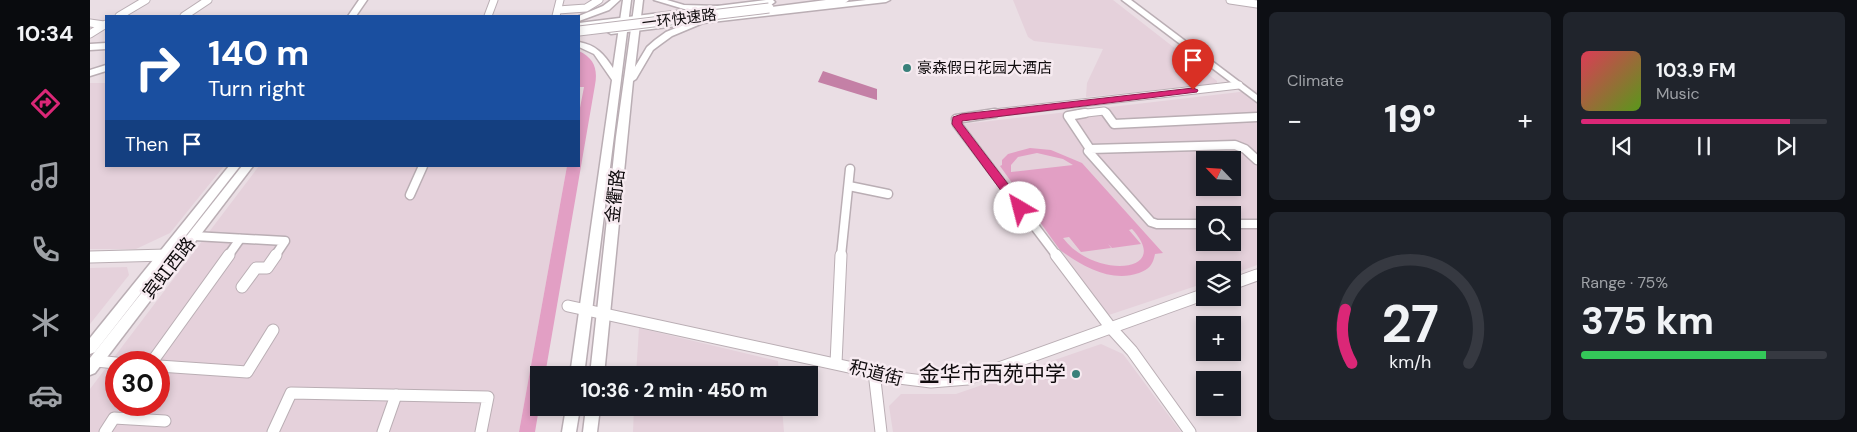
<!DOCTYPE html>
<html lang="en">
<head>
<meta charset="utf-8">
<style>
  :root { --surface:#171b24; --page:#20242c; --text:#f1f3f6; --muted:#9ea1a6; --line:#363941; --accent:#db2777 }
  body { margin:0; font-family:"DM Sans","Noto Sans SC",sans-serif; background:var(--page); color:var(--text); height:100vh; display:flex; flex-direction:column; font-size:19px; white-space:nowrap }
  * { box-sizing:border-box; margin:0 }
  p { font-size:16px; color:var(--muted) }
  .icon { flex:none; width:28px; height:28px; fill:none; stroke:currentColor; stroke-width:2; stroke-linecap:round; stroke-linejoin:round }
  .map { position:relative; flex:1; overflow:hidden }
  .details { display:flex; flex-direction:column; gap:12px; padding:12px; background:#0d0f14; width:600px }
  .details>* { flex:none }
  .banner { position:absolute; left:15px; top:15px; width:475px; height:152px; border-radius:0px; box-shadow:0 2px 8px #0003; background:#1a4fa0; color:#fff; overflow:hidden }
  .needle { width:32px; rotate:295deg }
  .tools { position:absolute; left:1106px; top:151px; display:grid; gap:10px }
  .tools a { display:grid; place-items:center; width:45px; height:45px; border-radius:0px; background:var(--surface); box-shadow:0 2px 8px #0003; font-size:25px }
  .speed { position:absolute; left:15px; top:351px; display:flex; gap:10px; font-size:25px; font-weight:700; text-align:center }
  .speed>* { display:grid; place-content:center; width:65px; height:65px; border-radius:50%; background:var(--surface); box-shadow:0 2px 8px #0003; line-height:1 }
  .speed .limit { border:8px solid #d22; background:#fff; color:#111 }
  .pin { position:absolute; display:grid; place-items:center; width:42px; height:42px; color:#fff; margin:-51px -21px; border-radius:50% 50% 50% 0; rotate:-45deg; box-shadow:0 0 5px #0007 }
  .pin .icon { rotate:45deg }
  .me { position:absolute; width:55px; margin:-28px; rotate:323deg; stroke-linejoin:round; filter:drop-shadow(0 0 4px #0008) }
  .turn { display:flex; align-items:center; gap:18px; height:105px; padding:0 20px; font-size:22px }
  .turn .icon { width:65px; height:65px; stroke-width:2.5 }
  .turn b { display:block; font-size:35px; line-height:42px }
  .then { display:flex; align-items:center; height:48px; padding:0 20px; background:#0003; gap:10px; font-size:19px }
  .big { font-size:38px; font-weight:800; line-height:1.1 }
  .details .card { flex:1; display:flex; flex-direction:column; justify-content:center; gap:8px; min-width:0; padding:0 18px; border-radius:8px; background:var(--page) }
  .details .dial { align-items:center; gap:0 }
  .dial svg { height:130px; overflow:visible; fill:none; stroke:var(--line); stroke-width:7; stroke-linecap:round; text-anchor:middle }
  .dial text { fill:var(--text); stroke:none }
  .song { display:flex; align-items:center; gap:15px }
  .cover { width:60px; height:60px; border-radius:8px; background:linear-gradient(135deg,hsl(350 70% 55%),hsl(90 70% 35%)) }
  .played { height:5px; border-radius:2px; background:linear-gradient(90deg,var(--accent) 85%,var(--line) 85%) }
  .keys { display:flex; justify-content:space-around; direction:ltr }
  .heat { display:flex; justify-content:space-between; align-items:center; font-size:28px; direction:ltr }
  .charge { height:8px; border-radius:4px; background:linear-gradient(90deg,#34c759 75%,var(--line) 0) }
  .details .tiles { flex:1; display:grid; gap:12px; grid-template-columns:repeat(2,1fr) }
  .trip { position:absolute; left:440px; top:366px; width:288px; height:50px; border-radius:0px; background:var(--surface); box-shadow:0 2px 8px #0003; font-weight:800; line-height:50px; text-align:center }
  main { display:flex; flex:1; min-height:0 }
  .tab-bar { display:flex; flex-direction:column; width:90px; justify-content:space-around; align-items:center; background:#090b0e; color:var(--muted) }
  .tab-bar .icon { width:35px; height:35px }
  .tab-bar .current { color:var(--accent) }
  .tab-bar b { font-size:22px; color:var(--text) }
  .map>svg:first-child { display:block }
</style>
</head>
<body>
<main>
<nav class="tab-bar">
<b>10:34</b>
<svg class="icon current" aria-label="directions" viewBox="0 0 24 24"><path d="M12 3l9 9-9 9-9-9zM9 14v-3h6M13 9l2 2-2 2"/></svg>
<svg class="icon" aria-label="music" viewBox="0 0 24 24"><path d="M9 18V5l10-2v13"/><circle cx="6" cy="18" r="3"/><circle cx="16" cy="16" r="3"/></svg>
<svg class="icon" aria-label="phone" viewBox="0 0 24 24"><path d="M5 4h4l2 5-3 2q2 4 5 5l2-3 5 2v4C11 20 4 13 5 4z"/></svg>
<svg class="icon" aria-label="climate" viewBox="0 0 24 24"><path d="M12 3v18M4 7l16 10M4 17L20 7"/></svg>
<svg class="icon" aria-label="car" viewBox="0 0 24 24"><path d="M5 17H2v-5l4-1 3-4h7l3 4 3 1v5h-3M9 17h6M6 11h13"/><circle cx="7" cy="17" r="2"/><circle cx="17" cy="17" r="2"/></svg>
</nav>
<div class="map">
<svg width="1167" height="432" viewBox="0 0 1167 432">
  <rect width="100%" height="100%" fill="#eadee4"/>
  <g fill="#e5d1db" fill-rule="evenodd">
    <path d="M923 0H1023L1127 81V84L996 97 997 83 1013 49 944 41 938 37Z"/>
    <path d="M0 83H16V166H134L80 233 46 249H0Z"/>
    <path d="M1167 90V265L1143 274 1142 270H1115V283L1019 315 874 124ZM1115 160H1142V188H1115ZM1115 215H1142V242H1115Z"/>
    <path d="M169 166H477L429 432H0V389ZM26 362H69V405H26Z"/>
    <path d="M37 267 39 275 0 324V268Z"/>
    <path d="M549 328 688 361 689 375H546Z"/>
    <path d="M1011 344 1033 354 1091 432H803L799 406 811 394H866Z"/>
    <path d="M544 408H692L694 432H543Z"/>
  </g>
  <g fill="#e29fc4" fill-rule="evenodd">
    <path d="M489 51C504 58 508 69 505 85L455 375H449V408L445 432H429L477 166H489V113L494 87H489Z"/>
    <path d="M940 148 961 150 992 163 1073 253 1065 254C1063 265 1059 269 1049 273 1021 283 992 266 970 250L910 166 912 165V160L918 154ZM947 153 973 159 983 165 921 172V165L928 157ZM1042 229C1084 274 1003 279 973 238L979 237 991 252 1021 248 1018 244 1022 248 1051 244 1039 230Z"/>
  </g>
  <path fill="#c480a6" d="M733 71 787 89V100L728 82Z"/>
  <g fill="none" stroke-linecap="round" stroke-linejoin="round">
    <g stroke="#baaeb4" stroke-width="9">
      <g id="minor-far2">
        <path d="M1140 0 1167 4"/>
        <path d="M468 10 496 8 509 0"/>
        <path d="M29 16 56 0"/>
        <path d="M94 16 118 0"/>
        <path d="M398 16 404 0"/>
        <path d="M466 16 470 0"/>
        <path d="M0 23 14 25"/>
        <path d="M0 34 16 24"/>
        <path d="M895 114 1149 85"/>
        <path d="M988 114 1014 111 1017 114"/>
      </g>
    </g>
    <g stroke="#baaeb4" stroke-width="11">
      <g id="minor-far1">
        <path d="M905 113 866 119 867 124 967 256"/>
        <path d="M995 113 978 116 1000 149"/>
        <path d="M1016 113 1024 124 1167 117"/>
        <path d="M759 186 798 194"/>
        <path d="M320 195 333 166"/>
        <path d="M1115 224H1067L1061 222 998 151 1000 149 1145 145 1155 149 1167 160"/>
        <path d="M1142 224H1167"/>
        <path d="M104 236 195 241 185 256"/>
        <path d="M35 256 77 255"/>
        <path d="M138 256 150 239"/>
        <path d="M751 256 760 169"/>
      </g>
    </g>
    <g stroke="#baaeb4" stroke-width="13">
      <g id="minor">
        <path d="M966 255 1021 328 1042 351 1100 432"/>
        <path d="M0 257 77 255"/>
        <path d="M1142 284 1167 275"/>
        <path d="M152 287 166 268H177L186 255"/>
        <path d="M478 306 809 378 841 382 878 379 1115 294"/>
        <path d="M6 361 26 363"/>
        <path d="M62 362 139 255"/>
        <path d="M746 363 751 255"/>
        <path d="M69 366 157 372 183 330"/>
        <path d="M784 372 791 432"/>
        <path d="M15 432 24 418 75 421"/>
        <path d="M183 432 201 393 398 397 391 432"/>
        <path d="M293 432 306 395"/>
      </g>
    </g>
    <g stroke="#baaeb4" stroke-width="3">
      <g id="major">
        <path d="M269 0H277L266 16H258Z"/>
        <path d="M521 0H530L519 10 489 21V16L513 6Z"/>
        <path d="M533 0H541L494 375H480L522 80 504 54 489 47V42C506 45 514 54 523 68Z"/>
        <path d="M545 0H553L545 67 557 47 565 40 576 32 608 19 776 0H800L796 2 613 23 582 36 571 44 563 50 546 79 543 81 514 375H500L526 137Z"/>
        <path d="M564 0H577L594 5 629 6 633 8 629 10 594 9Z"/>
        <path d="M1032 0H1041L1167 95V102Z"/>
        <path d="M16 65V71L0 76V70Z"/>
        <path d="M139 166H150L5 352 0 354V338Z"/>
        <path d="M152 166H163L5 373 0 375V358Z"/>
        <path d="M476 408H490L486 432H472Z"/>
        <path d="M496 408H510L507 432H493Z"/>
      </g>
    </g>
    <g stroke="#baaeb4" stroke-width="3">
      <g id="highway">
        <path d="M676 0H683L685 2 681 5 489 29V23Z"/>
        <path d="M736 0H759L755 3 667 15 663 12 667 9Z"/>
        <path d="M591 20 595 23 594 25 521 34 516 31 521 28Z"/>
        <path d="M16 43V49L0 50V44Z"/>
      </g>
    </g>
    <use href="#minor-far2" stroke="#fff" stroke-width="7"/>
    <use href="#minor-far1" stroke="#fff" stroke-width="8"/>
    <use href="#minor" stroke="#fff" stroke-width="11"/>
    <use href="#major" fill="#fff" fill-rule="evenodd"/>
    <use href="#highway" fill="#fff" fill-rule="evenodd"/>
    <g stroke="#baaeb4" stroke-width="11" stroke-linecap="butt">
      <path id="highway-bridge" d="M489 31 679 8"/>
    </g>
    <use href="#highway-bridge" stroke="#fff" stroke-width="9"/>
  </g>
  <path fill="#db2777" stroke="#8e194d" d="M1103 88 1108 90 1107 92 872 121V124L934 205 936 208 934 211H926L862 124 863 117 872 114Z"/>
  <g fill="#39807a" stroke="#f7ebf1" stroke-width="2">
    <circle cx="817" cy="68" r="5"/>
    <circle cx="986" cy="374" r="5"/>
  </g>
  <g text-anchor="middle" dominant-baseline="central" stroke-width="5" stroke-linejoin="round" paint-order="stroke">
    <g font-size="15" fill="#0f0b0d" stroke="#f7ebf1">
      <text transform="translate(589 19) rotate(-7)">一环快速路</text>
    </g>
    <g font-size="15" fill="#0f0b0d" stroke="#f7ebf1" text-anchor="start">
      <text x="827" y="68">豪森假日花园大酒店</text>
    </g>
    <g font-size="18" fill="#0f0b0d" stroke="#f7ebf1">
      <text transform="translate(525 196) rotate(-84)">金衢路</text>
      <text transform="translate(79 268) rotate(-52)">宾虹西路</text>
      <text transform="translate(786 373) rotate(14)">积道街</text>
    </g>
    <g font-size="21" fill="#0f0b0d" stroke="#f7ebf1" text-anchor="end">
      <text x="976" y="374">金华市西苑中学</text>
    </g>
  </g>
</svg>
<div class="tools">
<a><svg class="needle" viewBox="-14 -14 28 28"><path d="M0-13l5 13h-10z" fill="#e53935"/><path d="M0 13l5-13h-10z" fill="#9ea1a6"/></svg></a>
<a><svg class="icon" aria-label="search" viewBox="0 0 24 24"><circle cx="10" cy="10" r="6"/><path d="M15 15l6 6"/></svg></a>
<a><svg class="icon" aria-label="layers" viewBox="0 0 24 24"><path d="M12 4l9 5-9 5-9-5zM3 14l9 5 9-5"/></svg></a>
<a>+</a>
<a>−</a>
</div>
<div class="speed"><div class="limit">30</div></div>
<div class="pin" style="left:1103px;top:90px;background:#d93025"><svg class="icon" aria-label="arrive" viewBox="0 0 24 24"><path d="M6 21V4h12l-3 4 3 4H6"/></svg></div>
<svg class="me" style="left:930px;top:208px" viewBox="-20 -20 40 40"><circle r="19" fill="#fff"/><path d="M0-13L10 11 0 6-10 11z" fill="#db2777"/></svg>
<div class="trip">10:36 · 2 min · 450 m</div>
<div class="banner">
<div class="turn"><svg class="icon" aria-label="right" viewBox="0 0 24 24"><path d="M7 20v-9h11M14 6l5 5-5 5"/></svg><div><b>140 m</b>Turn right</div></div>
<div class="then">Then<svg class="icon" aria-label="arrive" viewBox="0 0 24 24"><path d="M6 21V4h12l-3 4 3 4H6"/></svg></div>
</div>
</div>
<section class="details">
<div class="tiles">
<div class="card"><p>Climate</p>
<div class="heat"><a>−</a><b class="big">19°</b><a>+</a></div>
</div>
<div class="card">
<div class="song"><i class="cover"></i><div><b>103.9 FM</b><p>Music</p></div></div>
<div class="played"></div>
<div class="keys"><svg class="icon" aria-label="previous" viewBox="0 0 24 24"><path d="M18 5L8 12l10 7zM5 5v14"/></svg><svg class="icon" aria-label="pause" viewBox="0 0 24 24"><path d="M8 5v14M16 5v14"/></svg><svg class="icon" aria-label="next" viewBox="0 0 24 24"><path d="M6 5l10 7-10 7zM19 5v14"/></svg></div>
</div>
<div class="card dial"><svg viewBox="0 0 100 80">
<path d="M14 69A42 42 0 1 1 86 69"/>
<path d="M14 69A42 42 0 0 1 10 36" stroke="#db2777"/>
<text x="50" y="56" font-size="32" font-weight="700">27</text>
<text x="50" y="72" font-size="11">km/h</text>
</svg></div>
<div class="card"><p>Range · 75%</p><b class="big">375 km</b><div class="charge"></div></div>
</div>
</section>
</main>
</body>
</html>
